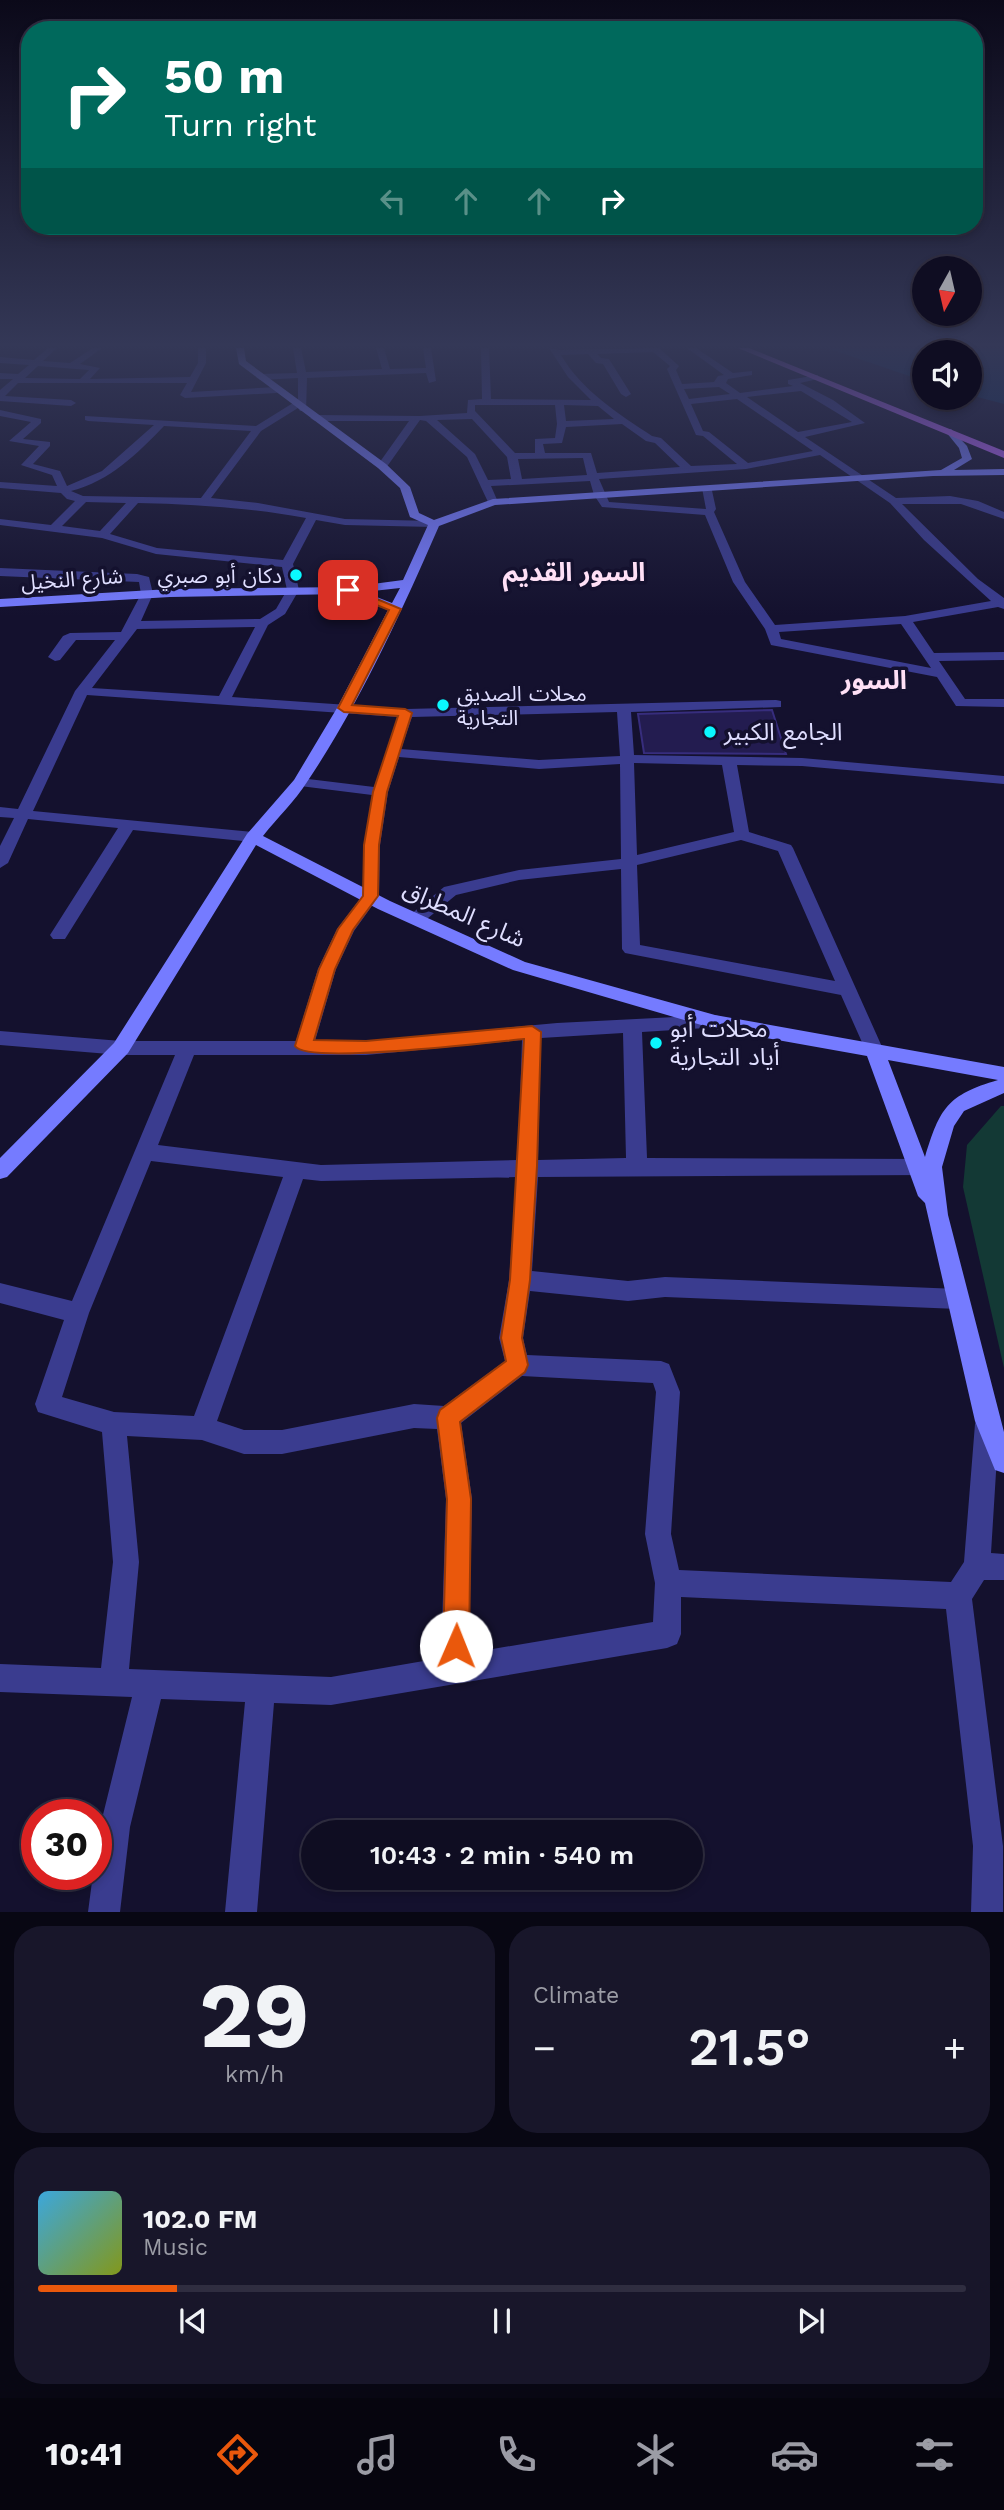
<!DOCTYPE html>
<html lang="en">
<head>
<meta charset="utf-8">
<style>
  :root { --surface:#0f0d22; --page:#18162a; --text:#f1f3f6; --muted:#9b9ca5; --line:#2f2d40; --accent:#ea580c }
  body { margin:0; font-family:"Work Sans","Noto Sans Arabic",sans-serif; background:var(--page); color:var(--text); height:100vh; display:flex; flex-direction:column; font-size:26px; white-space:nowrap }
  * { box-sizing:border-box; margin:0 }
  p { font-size:23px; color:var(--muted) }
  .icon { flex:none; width:38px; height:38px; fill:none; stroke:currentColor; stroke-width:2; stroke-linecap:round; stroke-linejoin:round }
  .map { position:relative; height:1912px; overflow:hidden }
  .details { display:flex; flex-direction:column; gap:14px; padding:14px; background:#080713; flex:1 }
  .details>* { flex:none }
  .guide { position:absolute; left:21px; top:21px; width:962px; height:214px; border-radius:28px; box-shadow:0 4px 10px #0003,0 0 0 2px var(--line); background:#00695c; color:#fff; overflow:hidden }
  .needle { width:46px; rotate:188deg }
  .fabs { position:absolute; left:912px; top:256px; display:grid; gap:14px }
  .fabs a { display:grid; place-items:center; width:70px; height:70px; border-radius:50%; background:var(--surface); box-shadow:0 4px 10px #0003,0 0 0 2px var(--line); font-size:35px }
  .speed { position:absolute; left:21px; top:1799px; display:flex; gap:14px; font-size:35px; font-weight:700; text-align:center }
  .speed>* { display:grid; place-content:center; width:91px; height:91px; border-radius:50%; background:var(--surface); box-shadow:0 4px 10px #0003,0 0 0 2px var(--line); line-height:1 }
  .speed .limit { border:10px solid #d22; background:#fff; color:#111 }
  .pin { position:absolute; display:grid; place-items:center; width:60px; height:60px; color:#fff; margin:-30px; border-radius:14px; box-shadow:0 4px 10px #0006 }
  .me { position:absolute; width:77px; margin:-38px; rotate:1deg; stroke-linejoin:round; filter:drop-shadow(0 0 5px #0008) }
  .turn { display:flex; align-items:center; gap:24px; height:147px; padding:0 28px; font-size:32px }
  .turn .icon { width:91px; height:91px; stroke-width:2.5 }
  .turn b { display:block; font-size:49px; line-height:60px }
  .lanes { display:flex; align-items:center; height:66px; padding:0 28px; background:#0003; justify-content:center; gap:35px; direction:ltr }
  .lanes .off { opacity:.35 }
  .big { font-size:52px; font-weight:600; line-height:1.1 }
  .details .widget { flex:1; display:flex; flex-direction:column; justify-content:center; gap:10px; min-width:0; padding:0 24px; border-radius:28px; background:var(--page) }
  .details .dial { align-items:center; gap:0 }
  .dial b { font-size:91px; line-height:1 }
  .song { display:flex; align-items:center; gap:21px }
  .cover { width:84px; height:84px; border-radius:10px; background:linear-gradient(135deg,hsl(200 70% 55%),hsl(70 70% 35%)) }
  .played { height:7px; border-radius:4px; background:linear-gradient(90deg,var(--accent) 15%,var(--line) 15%) }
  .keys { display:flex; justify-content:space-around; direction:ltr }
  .heat { display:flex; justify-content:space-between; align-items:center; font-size:38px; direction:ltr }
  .details .tiles { flex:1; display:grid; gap:14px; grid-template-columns:1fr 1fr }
  .widget:last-child { grid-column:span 2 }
  .trip { position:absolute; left:301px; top:1820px; width:402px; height:70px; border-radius:35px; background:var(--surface); box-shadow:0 4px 10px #0003,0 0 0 2px var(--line); font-weight:600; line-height:70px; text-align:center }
  .tab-bar { display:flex; height:112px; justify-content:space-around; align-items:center; background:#06050e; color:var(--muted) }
  .tab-bar .icon { width:49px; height:49px }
  .tab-bar .active { color:var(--accent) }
  .tab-bar b { font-size:32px; color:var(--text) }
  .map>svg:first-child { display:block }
</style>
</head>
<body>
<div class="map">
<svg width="1004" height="1912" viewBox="0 0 1004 1912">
  <rect width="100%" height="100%" fill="#14112e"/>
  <path fill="#133935" d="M1001 1106H1004V1368L963 1187 967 1145Z"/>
  <path fill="#0a2a54" d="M827 348H1004V404L970 395V352H924V381Z"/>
  <path fill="#231c50" stroke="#372d7d" stroke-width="2" d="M772 710 786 754 644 753 638 714Z"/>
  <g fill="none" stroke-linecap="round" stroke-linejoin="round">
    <g fill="#3a3c8f" fill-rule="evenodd">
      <path d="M48 348H57L43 361 70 363 93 348H102L80 364 100 368 90 379 190 377 198 363V348H206V363L191 392 276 387 281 390 276 393 185 398 180 395 187 383H18L5 396 71 400 76 403 71 406 0 401V390L13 379H0V373L18 374 29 365 0 363V357L34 360ZM38 366 89 370 80 379 25 378Z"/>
      <path d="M293 348H301L306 372 382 369 376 348H384L390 369 426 368 423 348H431L436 381 429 383 426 373 307 378 306 411H300L298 408 261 431 211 498 258 503 345 519 434 521 440 524 434 527 345 525 316 520 293 564 299 590 285 614 268 625 232 697 406 709 776 700 781 701V707L631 712 634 755 802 758 1004 776V784L802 766 737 765 749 832 791 845 793 848 883 1049 881 1054H867L865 1049 841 995 625 953 622 949 621 869 519 880 456 895 422 923H410L408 919 410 915 444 887 519 870 621 859 620 764 539 769 399 757 388 792 380 845 379 896 354 931 336 969 315 1041H366L557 1023 715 1015 722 1017 724 1022 722 1027 642 1032 647 1158 930 1159 937 1161 940 1167 937 1173 930 1175 538 1177 532 1271 628 1281 665 1277 958 1289 966 1292 969 1299 966 1306 958 1309 665 1297 628 1301 530 1291 523 1338 527 1355 661 1361 669 1364 680 1392 671 1534 679 1570 951 1582 964 1562 975 1424 978 1416 987 1412 996 1416 999 1424 991 1553 1004 1554V1580H984L972 1599 1003 1846V1912H971L973 1846 946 1609 681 1597V1634L677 1644 667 1648 331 1705 274 1703 257 1912H225L245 1702 161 1699 130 1827 120 1912H88L93 1874H96L100 1827 132 1697 0 1692V1664L101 1668 113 1562 102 1432 38 1412 35 1404 64 1320 0 1303V1283L72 1301 175 1055H121L0 1045V1031L121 1041H296L318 969 337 929 363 895 364 845 372 795 300 786 293 782 300 778 374 787 398 717 87 695 33 811 253 832 261 837 253 842 133 830 65 939H53L50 935 118 828 28 819 8 863 0 868V846L14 818 0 817V807L18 809 75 691 115 640H76L60 660 55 661 48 657 63 636 70 633 121 632 141 594 139 582 0 576V568L137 574 149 577 153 594 141 621 260 619 276 609 287 590 282 567 156 554 102 538 0 525V519L51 525 75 501 67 499 61 493 0 488V482L57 486 52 475 21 465 39 446 9 441 31 422 0 416V410L41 419V423L23 439 50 442V446L33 464 60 471 67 486 102 471 154 425 88 421 85 420V416L256 426 293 403H298V378L260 380 256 377 260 374 297 373ZM164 426 251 431 201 498 83 496 71 491C110 481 137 454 164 426ZM86 502 126 503 100 531 62 526ZM138 503C195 504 250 508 306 518L283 560 157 548 110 534ZM255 627 219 696 92 688 137 629ZM617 712 620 756 539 760 401 749 412 717ZM634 763 722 765 734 832 637 855ZM741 840 778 851 835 981 640 945 637 865ZM623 1033 626 1158 538 1160 541 1038ZM522 1040 518 1160 321 1165 158 1145 194 1055H366ZM151 1161 283 1177 194 1416 114 1412 62 1397 89 1313ZM517 1177 509 1280 499 1338 505 1361 444 1406 414 1404 282 1430H244L217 1421 303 1179 321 1181ZM522 1376 653 1383 656 1392 645 1534 655 1583 653 1622 469 1653 472 1499 461 1423ZM414 1428 437 1429 446 1499 441 1658 331 1677 129 1669 139 1562 127 1436 202 1440 244 1454H282Z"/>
      <path d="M481 348H489L491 399 591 400 568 377 549 348 559 350 659 348 679 366 676 370 682 384 714 382 718 376 724 375 687 348H696L733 373 752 371V375L728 379 726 383 740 393 793 386 788 384V380L818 375V379L800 383 833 400 865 423 805 437 896 498 950 496 978 501 1004 512V519L961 504H902L978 579 1004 598V609L998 607 913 622 934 653 1004 652V660L939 661 965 699H1004V707L956 706 937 677 771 645 765 629 733 582 705 515 602 507 594 495 590 481 491 486 498 502 493 505 488 502 467 457 426 421 420 420 386 468 382 469 377 466 409 421H315L310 418 315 415 420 416 467 413 468 400 482 399ZM653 352 670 366 667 369 696 435 703 436 737 464 691 466 661 438 652 436C619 414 582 391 561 355L588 354 596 363 603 364 621 394 626 397 631 394 609 359 601 358 597 354ZM719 387 730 394 689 399 684 389ZM801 391 852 422 798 432 747 397ZM737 399 813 451 748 463 709 432 703 431 691 404ZM475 405H555L557 424 555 438 535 439V453H515L475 411ZM564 405 598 406 614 419 566 421ZM472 419 507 457 511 479 488 480 475 454 437 420ZM622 424 646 441 655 443 680 467 597 473 591 453H545L543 444 562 443 566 427ZM820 455 890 503 924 540 991 601 905 616 775 625 745 582 714 512 716 509 711 486 702 488 706 509 609 502 599 479 746 469ZM583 458 587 475 522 479 518 459ZM901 624 931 668 781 639 779 632Z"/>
    </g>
    <path fill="#757bff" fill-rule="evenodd" d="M236 348H244L246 361 386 464 410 487 419 513 434 520 493 499 941 470 962 458 959 448 946 432 951 429 967 446 972 459 954 470 1004 469V475L933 476 495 505 439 526C401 613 360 703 307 782 295 801 277 818 263 836L390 901 525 962 715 1015 1004 1067V1093L964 1111 954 1126 942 1167 948 1215 1004 1432V1473L995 1470 975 1421 925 1203 918 1196 867 1056 715 1029 513 970 378 909 256 845 128 1053 7 1177 0 1179V1158L114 1043 247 834 294 780 337 708 388 610 346 594 170 597 0 607V599L170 589 350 587 403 580 428 525 410 517 400 488 378 468 239 364ZM400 588 392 603 364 592ZM888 1060 998 1080C947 1095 940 1108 925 1157Z"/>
    <path fill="#bb65ff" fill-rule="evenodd" d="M738 348H749L1004 451V458Z"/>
  </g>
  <linearGradient id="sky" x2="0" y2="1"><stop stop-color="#0b0919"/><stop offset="0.56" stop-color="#343857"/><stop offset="1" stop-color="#343857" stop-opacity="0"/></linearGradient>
  <rect width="1004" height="616" fill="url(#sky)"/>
  <path fill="#ea580c" stroke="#983908" stroke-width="2" d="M348 587 401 609 352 705 405 709 412 713 387 792 379 845 378 896 353 930 335 969 314 1040 366 1041 532 1026 541 1032 537 1166 530 1280 522 1338 528 1365 525 1372 460 1422 471 1499 469 1646 465 1654 456 1658 447 1654 443 1646 447 1499 437 1418 440 1410 506 1361 501 1338 510 1280 524 1039C493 1042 306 1065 295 1046L319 969 338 929 363 896 364 845 373 792 398 716 344 712 338 708 389 610 344 592 342 590Z"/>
  <g fill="#0af8ff" stroke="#14112e" stroke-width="2.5">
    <circle cx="296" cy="575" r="7"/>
    <circle cx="443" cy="705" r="7"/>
    <circle cx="710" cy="732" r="7"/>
    <circle cx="656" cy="1043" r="7"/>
  </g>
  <g text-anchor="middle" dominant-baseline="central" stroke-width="7" stroke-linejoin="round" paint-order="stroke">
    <g font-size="21" fill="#dfdeff" stroke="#14112e" text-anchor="end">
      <text x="282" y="575">دكان أبو صبري</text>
      <text x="457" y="693" text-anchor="start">محلات الصديق<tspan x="457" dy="24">التجارية</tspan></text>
    </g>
    <g font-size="21" fill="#dfdeff" stroke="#14112e">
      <text transform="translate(72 579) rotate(-4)">شارع النخيل</text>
    </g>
    <g font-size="24" fill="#dfdeff" stroke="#14112e" text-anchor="start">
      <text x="724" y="732">الجامع الكبير</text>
      <text x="670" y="1029">محلات أبو<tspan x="670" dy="28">أياد التجارية</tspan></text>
    </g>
    <g font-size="24" fill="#dfdeff" stroke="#14112e">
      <text transform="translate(464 914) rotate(24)">شارع المطراق</text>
    </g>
    <g font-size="26" font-weight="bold" fill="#ffe0f6" stroke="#14112e">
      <text x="574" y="572">السور القديم</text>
      <text x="874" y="680">السور</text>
    </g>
  </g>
</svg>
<div class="fabs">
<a><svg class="needle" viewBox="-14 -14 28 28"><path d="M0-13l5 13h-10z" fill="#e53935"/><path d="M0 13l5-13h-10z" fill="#9b9ca5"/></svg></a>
<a><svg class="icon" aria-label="sound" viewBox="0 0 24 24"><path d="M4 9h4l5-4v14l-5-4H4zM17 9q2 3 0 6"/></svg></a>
</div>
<div class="speed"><div class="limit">30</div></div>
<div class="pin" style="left:348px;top:590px;background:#d93025"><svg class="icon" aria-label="arrive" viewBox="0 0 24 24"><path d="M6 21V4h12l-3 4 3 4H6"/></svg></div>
<svg class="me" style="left:456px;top:1646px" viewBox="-20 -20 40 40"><circle r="19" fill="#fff"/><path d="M0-13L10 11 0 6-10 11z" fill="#ea580c"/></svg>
<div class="trip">10:43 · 2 min · 540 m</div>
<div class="guide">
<div class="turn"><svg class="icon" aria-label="right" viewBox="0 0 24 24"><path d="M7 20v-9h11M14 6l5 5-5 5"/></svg><div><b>50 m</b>Turn right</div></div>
<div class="lanes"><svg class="icon off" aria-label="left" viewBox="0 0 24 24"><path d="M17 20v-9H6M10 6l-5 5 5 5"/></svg><svg class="icon off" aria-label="ahead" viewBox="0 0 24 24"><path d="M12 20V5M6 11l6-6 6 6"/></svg><svg class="icon off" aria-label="ahead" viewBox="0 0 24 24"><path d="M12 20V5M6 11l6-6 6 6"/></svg><svg class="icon" aria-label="right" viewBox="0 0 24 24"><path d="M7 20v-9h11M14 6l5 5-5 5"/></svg></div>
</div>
</div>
<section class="details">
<div class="tiles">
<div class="widget dial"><b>29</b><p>km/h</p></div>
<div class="widget"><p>Climate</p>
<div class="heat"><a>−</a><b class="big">21.5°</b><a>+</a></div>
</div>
<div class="widget">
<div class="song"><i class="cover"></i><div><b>102.0 FM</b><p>Music</p></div></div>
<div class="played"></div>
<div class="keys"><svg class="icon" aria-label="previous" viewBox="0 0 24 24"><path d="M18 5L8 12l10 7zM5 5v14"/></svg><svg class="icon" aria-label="pause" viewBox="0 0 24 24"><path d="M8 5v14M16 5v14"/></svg><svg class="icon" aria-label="next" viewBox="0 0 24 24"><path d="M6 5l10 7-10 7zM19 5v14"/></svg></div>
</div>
</div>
</section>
<nav class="tab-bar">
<b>10:41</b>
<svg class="icon active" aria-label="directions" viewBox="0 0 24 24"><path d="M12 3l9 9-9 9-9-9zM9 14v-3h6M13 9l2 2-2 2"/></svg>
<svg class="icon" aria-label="music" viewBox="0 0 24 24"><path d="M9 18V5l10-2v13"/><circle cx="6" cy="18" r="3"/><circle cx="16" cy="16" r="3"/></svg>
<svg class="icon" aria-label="phone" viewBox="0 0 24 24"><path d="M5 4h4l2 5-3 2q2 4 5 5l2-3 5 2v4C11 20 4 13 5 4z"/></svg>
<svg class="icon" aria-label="climate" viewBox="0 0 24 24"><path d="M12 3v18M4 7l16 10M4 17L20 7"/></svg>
<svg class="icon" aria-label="car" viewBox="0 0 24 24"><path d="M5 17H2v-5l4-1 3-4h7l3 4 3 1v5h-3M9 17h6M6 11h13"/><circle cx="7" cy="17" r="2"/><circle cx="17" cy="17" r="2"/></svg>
<svg class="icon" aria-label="filters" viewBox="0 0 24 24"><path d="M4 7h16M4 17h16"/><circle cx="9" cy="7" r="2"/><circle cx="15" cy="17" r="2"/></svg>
</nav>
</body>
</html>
